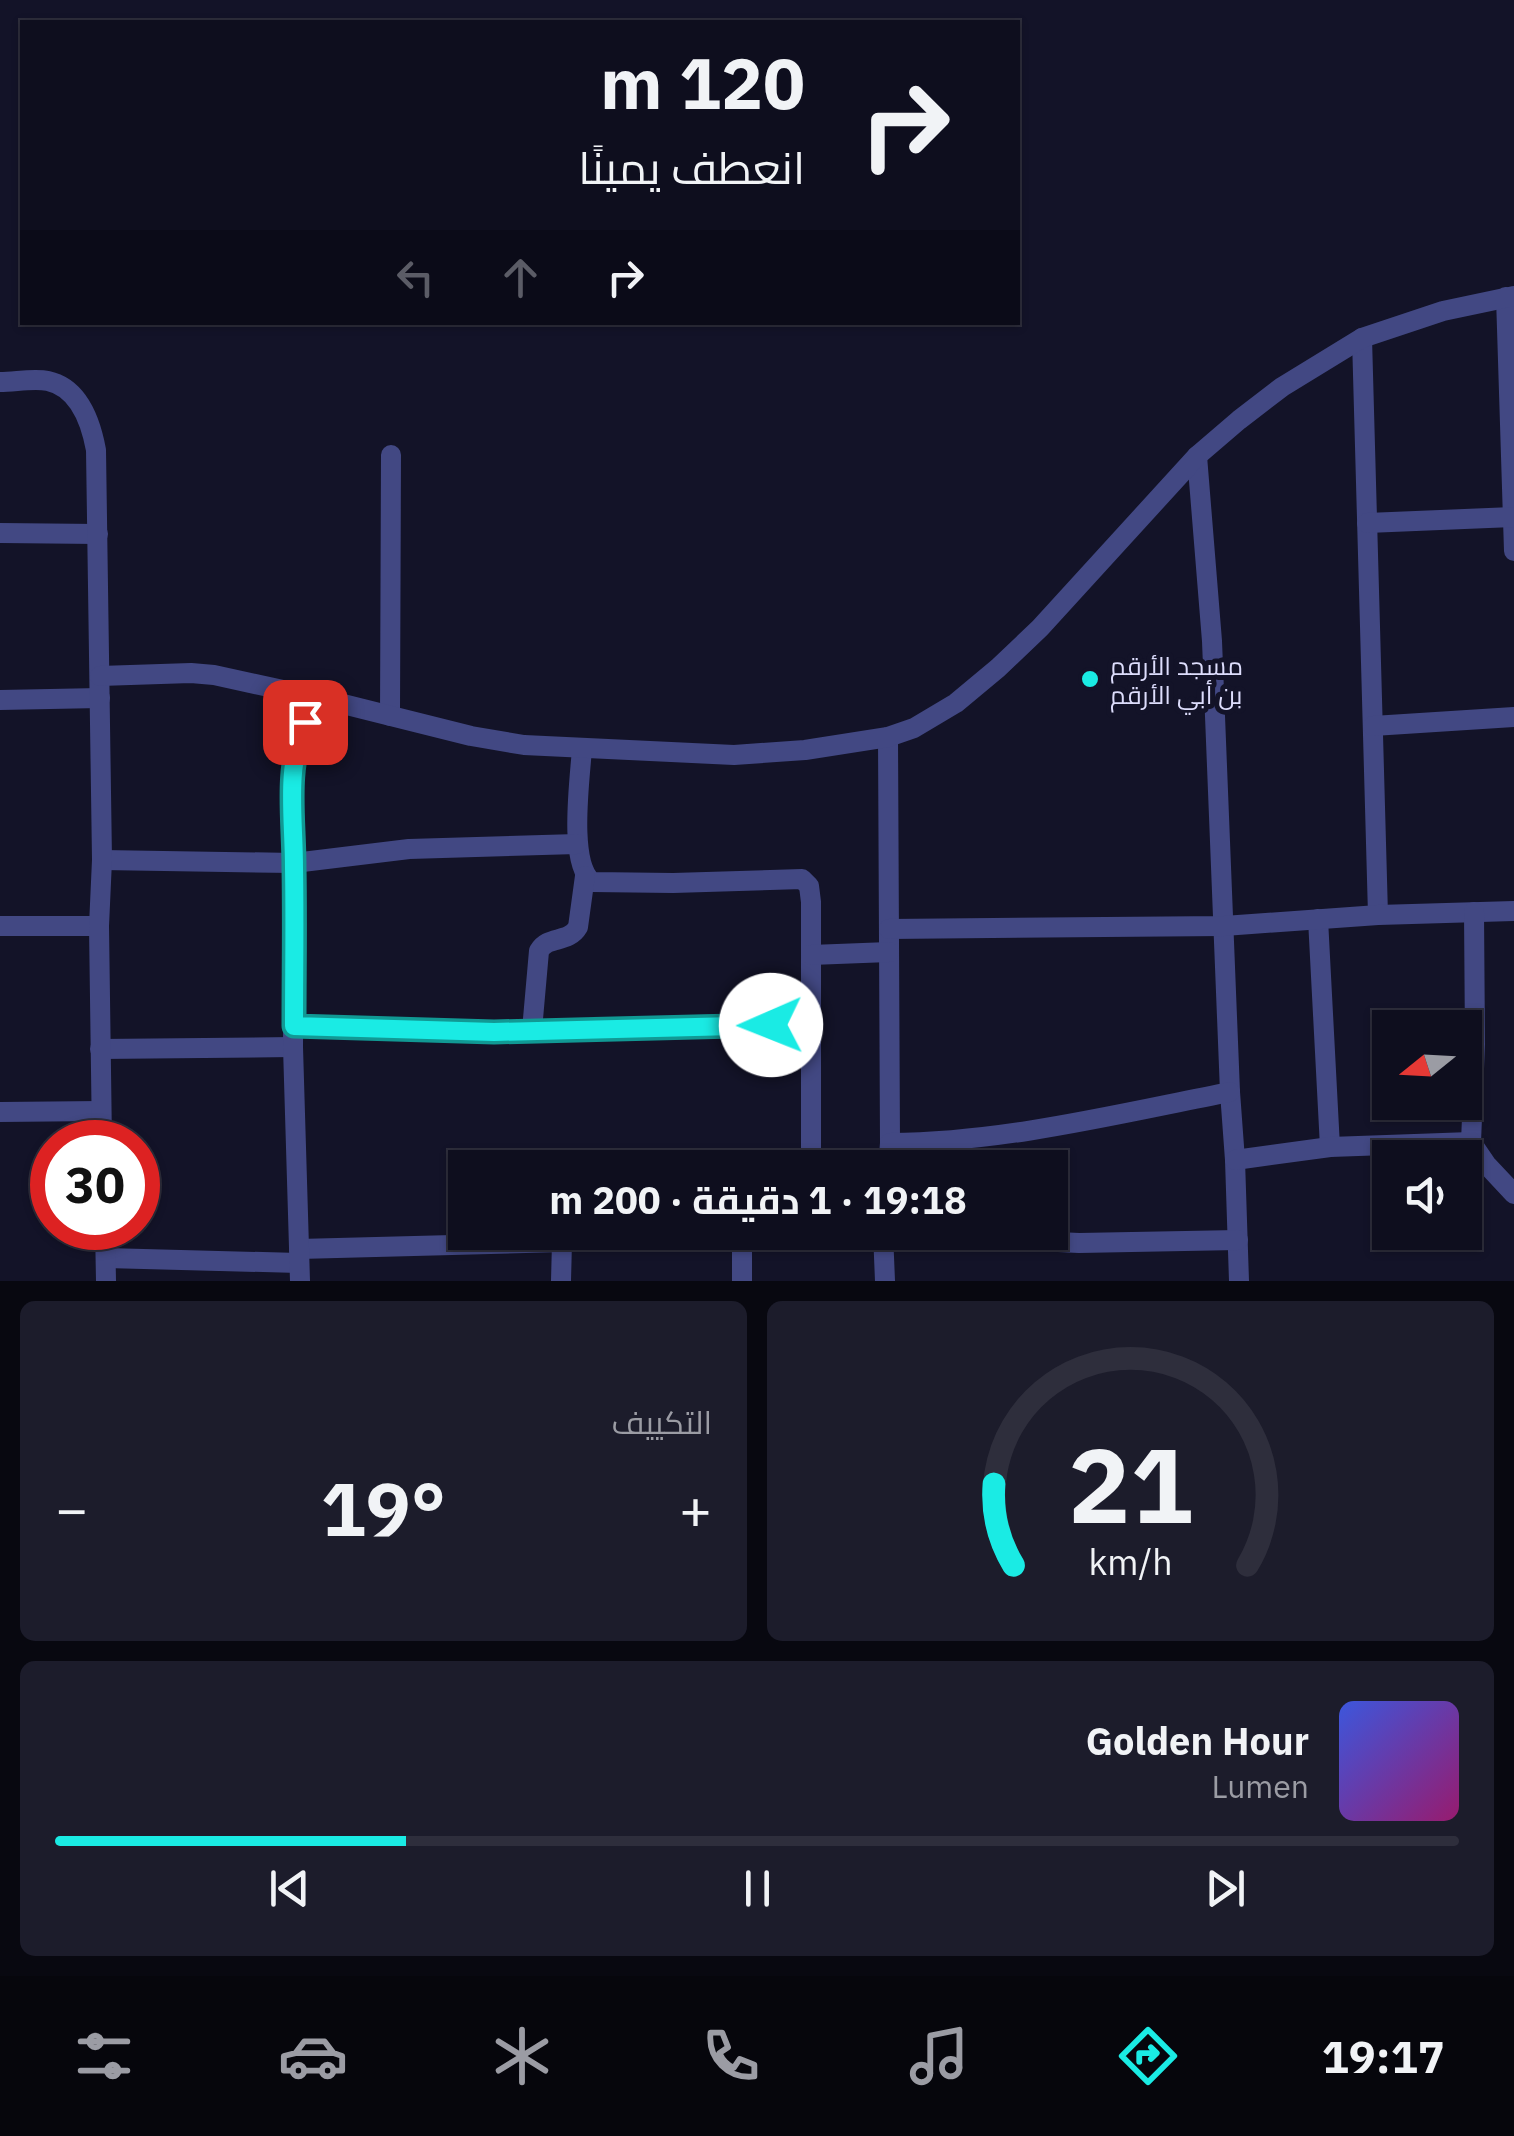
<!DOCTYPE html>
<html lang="ar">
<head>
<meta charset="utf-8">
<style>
  :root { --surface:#0e0e1e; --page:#1c1c2b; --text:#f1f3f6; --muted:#9b9ca4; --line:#2e2e3c; --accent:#1aebe4 }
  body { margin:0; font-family:"IBM Plex Sans",Cairo,sans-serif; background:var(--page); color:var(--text); direction:rtl; height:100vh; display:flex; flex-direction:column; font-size:38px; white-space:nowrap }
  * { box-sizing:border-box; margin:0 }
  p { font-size:32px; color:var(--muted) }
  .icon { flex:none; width:55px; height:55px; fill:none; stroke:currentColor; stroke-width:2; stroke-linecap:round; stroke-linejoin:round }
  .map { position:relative; height:1281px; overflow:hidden; direction:ltr }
  .panel { display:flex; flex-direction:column; gap:20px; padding:20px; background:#080810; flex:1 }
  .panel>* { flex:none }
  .hud { position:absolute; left:20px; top:20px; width:1000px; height:305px; border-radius:0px; box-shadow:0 2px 8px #0004,0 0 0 2px var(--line); direction:rtl; background:#0e0e1e; color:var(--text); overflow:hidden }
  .needle { width:65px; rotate:252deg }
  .buttons { position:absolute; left:1372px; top:1010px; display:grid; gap:20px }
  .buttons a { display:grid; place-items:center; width:110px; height:110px; border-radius:0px; background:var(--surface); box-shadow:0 2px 8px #0004,0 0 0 2px var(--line); font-size:50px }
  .speed { position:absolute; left:30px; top:1120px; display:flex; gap:20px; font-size:50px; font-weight:700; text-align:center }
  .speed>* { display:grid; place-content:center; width:130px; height:130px; border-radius:50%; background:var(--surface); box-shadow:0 2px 8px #0004,0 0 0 2px var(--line); line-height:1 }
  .speed .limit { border:15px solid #d22; background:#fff; color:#111 }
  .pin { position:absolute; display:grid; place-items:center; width:85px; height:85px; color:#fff; margin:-42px; border-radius:20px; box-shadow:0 5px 15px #0006 }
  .me { position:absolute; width:110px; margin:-55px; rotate:269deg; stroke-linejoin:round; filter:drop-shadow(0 0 8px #0008) }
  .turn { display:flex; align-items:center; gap:35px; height:210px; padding:0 50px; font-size:45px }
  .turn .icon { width:130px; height:130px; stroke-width:2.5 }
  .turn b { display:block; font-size:70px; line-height:85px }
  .lanes { display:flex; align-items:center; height:95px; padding:0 50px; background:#0003; justify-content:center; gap:50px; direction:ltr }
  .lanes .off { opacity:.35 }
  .big { font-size:75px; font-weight:700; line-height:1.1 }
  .panel .card { flex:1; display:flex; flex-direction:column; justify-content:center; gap:15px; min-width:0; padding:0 35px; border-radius:15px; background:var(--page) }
  .panel .dial { align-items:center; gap:0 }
  .dial svg { height:260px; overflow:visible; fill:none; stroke:var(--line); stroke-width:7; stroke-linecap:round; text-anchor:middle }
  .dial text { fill:var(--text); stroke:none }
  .song { display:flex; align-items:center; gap:30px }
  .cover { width:120px; height:120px; border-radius:15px; background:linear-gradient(135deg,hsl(230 70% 55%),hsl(320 70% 35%)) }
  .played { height:10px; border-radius:5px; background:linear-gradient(90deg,var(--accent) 25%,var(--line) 25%) }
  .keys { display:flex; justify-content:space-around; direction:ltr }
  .heat { display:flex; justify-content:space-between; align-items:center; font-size:55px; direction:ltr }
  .panel .tiles { flex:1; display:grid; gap:20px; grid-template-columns:1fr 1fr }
  .card:last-child { grid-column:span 2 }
  .trip { position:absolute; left:448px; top:1150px; width:620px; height:100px; border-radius:0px; background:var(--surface); box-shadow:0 2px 8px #0004,0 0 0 2px var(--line); font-weight:700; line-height:100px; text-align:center; direction:rtl }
  .tabs { display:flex; height:160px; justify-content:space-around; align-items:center; background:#06060c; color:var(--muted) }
  .tabs .icon { width:70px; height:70px }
  .tabs .selected { color:var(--accent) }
  .tabs b { font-size:45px; color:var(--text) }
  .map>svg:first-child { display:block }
</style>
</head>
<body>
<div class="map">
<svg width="1514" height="1281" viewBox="0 0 1514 1281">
  <rect width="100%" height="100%" fill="#131328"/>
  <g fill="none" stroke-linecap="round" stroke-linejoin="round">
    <g stroke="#424883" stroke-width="20">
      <path d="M1506 297 1514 551"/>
      <path d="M1362 338 1378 915"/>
      <path d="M1197 456 1212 641 1230 1092 1235 1160 1239 1281"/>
      <path d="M1367 523 1513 517"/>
      <path d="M0 533 98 534"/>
      <path d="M0 700 100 698"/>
      <path d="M390 716 391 455"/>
      <path d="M1373 726 1514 717"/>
      <path d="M888 737 890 1143 888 1168"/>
      <path d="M582 748C580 780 568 862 592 882L673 883 802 879 809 886 811 902V1168"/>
      <path d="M102 860 294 863 409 849 577 844"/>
      <path d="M1318 919 1330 1147"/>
      <path d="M0 926H99"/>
      <path d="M889 929 1224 926 1378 915 1514 911"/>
      <path d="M811 955 889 952"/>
      <path d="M293 1025 495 1032 811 1024"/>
      <path d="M532 1030 539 951C548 935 568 944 578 927L585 876"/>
      <path d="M100 1049 293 1047"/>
      <path d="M0 1112 101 1111"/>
      <path d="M1471 1142 1475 1044 1474 912"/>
      <path d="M890 1143C1005 1142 1117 1114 1230 1092"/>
      <path d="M1235 1160 1330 1147 1471 1142 1486 1164 1514 1194"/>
      <path d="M883 1232 885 1281"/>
      <path d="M742 1234V1281"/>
      <path d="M883 1234 1079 1243 1238 1240"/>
      <path d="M299 1249 562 1242 801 1232"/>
      <path d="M106 1258 299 1263"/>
      <path d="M300 1281 293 1047 294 863 291 780 295 746 315 697"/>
      <path d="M561 1281 562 1242"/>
    </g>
    <g stroke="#424883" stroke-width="20">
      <path d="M0 382C15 382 34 378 48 381 80 388 91 423 96 450L102 860 99 926 102 1142"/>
      <path d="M100 676 191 673 214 675 315 697 471 736 524 745 734 755 805 750 888 737 914 728 956 703 998 668 1040 628 1197 456 1239 420 1282 387 1362 338 1443 311 1514 296"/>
      <path d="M105 1228 106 1281"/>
    </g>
  </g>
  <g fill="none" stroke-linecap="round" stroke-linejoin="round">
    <g stroke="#119994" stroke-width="25">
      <path id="route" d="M305 722C285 771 294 816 294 868 295 921 294 973 294 1026L494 1032 771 1025"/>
    </g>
    <use href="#route" stroke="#1aebe4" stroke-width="18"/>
  </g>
  <circle fill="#1aebe4" stroke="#131328" stroke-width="4" cx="1090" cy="679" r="10"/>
  <g text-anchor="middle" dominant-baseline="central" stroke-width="10" stroke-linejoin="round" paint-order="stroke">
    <g font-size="25" fill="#ddddfc" stroke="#131328" text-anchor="start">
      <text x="1110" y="665">مسجد الأرقم<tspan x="1110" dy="29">بن أبي الأرقم</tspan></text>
    </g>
  </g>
</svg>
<div class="buttons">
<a><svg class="needle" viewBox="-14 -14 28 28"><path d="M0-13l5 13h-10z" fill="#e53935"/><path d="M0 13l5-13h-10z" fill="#9b9ca4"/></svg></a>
<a><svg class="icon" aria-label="sound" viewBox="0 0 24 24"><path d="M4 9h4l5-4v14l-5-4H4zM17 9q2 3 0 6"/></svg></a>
</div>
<div class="speed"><div class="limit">30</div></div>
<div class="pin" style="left:305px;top:722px;background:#d93025"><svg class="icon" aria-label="arrive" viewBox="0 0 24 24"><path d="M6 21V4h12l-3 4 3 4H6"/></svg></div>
<svg class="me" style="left:771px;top:1025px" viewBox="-20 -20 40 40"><circle r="19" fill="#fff"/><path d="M0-13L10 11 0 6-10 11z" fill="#1aebe4"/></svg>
<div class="trip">19:18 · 1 دقيقة · 200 m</div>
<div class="hud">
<div class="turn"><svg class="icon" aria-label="right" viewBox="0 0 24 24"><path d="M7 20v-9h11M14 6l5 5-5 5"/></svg><div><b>120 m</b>انعطف يمينًا</div></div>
<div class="lanes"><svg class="icon off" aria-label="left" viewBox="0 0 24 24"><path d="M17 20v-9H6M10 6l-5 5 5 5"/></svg><svg class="icon off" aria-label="ahead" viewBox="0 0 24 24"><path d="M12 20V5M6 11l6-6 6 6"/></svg><svg class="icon" aria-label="right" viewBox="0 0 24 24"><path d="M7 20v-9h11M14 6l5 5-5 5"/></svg></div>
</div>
</div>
<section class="panel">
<div class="tiles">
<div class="card dial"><svg viewBox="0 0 100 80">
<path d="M14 69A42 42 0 1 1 86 69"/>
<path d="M14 69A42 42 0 0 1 8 44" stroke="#1aebe4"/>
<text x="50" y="56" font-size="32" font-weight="700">21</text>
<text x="50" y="72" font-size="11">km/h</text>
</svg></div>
<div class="card"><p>التكييف</p>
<div class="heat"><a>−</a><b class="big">19°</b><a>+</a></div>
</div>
<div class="card">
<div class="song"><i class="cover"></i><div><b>Golden Hour</b><p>Lumen</p></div></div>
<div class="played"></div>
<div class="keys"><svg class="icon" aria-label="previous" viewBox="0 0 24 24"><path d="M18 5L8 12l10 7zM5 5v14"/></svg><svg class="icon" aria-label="pause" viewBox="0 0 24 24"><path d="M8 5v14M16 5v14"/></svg><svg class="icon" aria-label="next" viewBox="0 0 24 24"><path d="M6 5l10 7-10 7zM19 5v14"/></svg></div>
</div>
</div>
</section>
<nav class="tabs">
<b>19:17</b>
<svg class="icon selected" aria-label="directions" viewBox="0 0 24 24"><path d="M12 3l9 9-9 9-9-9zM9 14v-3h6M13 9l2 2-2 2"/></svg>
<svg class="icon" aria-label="music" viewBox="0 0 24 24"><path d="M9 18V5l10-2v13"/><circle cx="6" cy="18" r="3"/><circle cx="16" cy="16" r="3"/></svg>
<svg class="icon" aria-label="phone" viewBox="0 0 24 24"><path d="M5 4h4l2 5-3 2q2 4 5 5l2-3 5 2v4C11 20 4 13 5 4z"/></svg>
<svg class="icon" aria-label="climate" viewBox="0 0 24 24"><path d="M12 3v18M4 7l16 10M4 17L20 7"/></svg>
<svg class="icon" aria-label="car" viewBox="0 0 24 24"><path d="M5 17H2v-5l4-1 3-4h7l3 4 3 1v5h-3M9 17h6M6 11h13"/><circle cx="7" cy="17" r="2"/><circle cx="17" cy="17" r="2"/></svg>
<svg class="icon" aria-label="filters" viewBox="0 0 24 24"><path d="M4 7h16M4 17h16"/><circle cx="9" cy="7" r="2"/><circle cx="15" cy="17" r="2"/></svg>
</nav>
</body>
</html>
